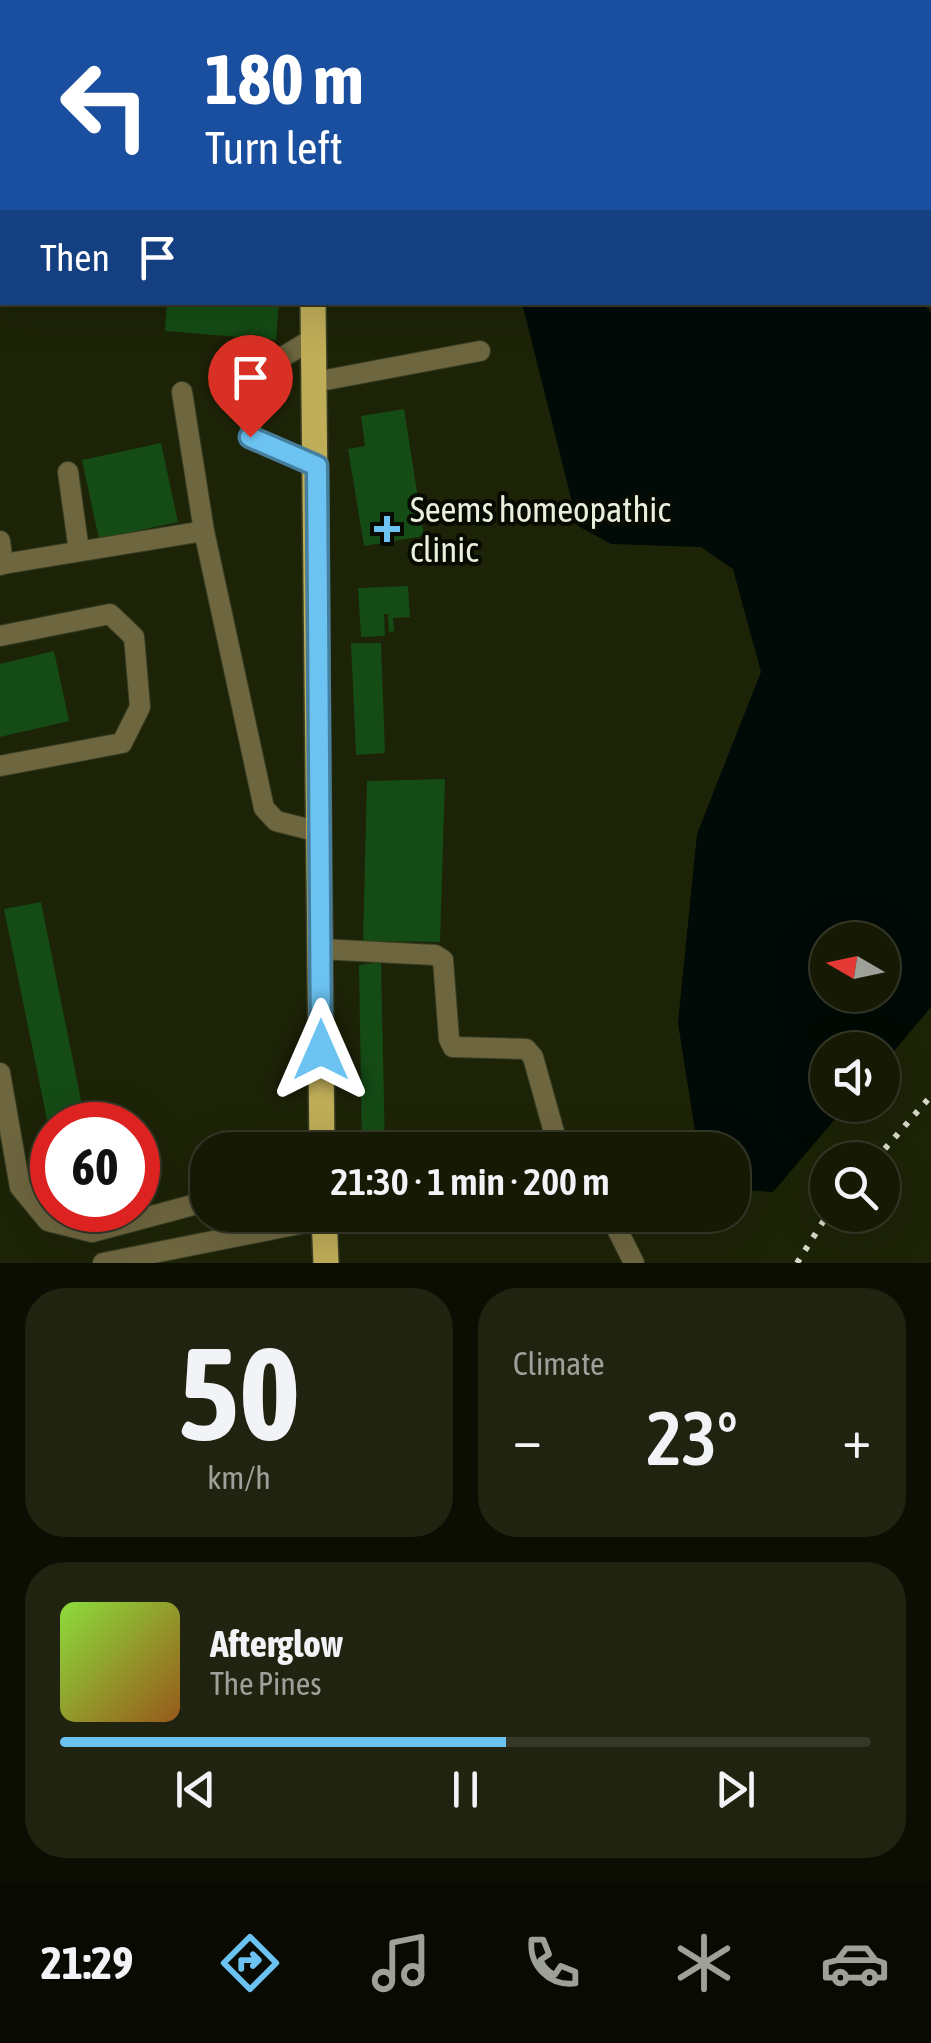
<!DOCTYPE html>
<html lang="en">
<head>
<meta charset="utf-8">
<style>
  :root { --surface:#161a05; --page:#1f230f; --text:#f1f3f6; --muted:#9ea19a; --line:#353827; --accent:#6cc3f2 }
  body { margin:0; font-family:"Asap Condensed",sans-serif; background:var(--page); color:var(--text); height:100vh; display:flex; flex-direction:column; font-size:38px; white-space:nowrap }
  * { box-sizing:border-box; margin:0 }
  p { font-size:32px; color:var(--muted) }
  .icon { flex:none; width:55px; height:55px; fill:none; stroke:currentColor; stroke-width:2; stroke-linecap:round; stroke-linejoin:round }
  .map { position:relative; height:1263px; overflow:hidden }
  .details { display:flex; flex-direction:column; gap:25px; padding:25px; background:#0c0e03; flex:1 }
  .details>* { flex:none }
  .guide { position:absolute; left:0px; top:0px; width:932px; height:305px; box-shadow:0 10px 40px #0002,0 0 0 2px var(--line); background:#1a4fa0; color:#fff; overflow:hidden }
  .needle { width:65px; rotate:279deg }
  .tools { position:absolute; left:810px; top:922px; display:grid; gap:20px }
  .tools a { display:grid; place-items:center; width:90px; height:90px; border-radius:50%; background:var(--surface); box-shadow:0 10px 40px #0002,0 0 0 2px var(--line); font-size:50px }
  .speed { position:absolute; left:30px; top:1102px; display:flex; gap:20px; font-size:50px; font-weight:700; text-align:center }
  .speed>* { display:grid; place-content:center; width:130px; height:130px; border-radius:50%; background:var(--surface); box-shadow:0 10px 40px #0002,0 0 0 2px var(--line); line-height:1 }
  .speed .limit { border:15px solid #d22; background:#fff; color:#111 }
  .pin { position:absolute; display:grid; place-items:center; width:85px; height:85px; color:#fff; margin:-102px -42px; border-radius:50% 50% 50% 0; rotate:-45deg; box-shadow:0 0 10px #0007 }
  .pin .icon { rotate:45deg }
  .me { position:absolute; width:110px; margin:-55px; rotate:0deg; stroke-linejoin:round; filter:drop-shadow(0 0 8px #0008) }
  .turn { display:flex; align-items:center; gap:35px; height:210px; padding:0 40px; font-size:45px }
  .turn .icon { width:130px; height:130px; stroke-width:2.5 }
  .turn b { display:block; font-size:70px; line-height:85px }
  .then { display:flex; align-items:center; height:95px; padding:0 40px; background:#0003; gap:20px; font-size:38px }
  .big { font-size:75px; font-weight:600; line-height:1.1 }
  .details .widget { flex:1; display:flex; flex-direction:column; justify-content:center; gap:15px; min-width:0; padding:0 35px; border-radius:40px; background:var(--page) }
  .details .dial { align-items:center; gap:0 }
  .dial b { font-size:130px; line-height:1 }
  .song { display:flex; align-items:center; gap:30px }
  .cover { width:120px; height:120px; border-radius:15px; background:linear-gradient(135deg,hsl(90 70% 55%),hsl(30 70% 35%)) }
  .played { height:10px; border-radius:5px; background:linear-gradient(90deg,var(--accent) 55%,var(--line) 55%) }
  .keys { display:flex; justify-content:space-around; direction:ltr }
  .heat { display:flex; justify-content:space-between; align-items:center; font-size:55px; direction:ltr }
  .details .tiles { flex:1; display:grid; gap:25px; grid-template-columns:1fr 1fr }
  .widget:last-child { grid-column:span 2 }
  .trip { position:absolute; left:190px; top:1132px; width:560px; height:100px; border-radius:40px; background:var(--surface); box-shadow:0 10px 40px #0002,0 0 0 2px var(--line); font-weight:600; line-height:100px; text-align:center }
  .tab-bar { display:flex; height:160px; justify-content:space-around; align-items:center; background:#090a02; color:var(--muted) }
  .tab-bar .icon { width:70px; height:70px }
  .tab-bar .current { color:var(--accent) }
  .tab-bar b { font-size:45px; color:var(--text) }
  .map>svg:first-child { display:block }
</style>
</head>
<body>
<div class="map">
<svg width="931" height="1263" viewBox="0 0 931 1263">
  <rect width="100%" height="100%" fill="#1d2307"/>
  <path fill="#000a06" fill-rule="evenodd" d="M923 303 931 313V1007L883 1064 882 1050H828V1105H847L773 1192 733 1189 732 1150H698L678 1023 697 834 761 672 733 569 701 547 611 544 578 526 522 303ZM828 940H882V995H828Z"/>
  <g fill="#154b15">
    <path d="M167 302H279L276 340 165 331Z"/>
    <path d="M404 409 424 536 364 546 348 449 365 446 361 416Z"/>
    <path d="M161 443 178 522 99 539 82 460Z"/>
    <path d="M408 586 410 617 393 618 394 631 389 632 388 614H384L385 636 361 637 358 588Z"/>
    <path d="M351 643H381L385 753 356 755Z"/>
    <path d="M54 651 69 721 0 737V664Z"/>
    <path d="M445 779 440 942 363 941 367 781Z"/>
    <path d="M41 902 86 1125H52L51 1139 4 909Z"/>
    <path d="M381 962 385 1150H362L359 965Z"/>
  </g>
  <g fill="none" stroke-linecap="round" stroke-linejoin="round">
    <g stroke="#3a4025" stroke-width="22">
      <g id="minor">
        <path d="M760 0 762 2"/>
        <path d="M930 228 931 230"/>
        <path d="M314 338 253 375 250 437 317 466"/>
        <path d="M315 382 480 351"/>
        <path d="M182 392 204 531 264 808 276 821 319 832"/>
        <path d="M68 472 79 551"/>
        <path d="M0 541 3 564 0 565"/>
        <path d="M3 564 204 531"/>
        <path d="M0 636 110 614 134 637 140 707 122 743 0 766"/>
        <path d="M320 949 435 955 443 960 449 1039 453 1047 526 1049 533 1057 559 1150"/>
        <path d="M0 1073 20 1187 48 1221 92 1232 208 1201"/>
        <path d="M610 1215 634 1263"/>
        <path d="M103 1263 324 1219"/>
      </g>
    </g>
    <g stroke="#3a4025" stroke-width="28">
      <g id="major">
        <path d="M303 0V2"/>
        <path d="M313 302 322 1150"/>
        <path d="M324 1215 326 1263"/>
      </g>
    </g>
    <use href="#minor" stroke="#6e663f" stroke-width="20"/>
    <use href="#major" stroke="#bfad58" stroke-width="25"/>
    <g stroke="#d4d9c7" stroke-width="6" stroke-dasharray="5 10" stroke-linecap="butt">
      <path d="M875 1160 931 1096"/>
      <path d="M797 1263 828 1214"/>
    </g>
  </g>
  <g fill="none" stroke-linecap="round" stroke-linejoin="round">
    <g stroke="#467f9d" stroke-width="25">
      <path id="route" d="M250 437 317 466 321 1050"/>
    </g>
    <use href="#route" stroke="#6cc3f2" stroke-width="18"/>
  </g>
  <path fill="#6cc3f2" stroke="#080b02" stroke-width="4" d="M382 514h10v10h10v10h-10v10h-10v-10h-10v-10h10z"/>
  <g text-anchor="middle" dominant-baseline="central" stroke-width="8" stroke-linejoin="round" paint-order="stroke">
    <g font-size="35" fill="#eaefde" stroke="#080b02" text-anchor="start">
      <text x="410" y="509">Seems homeopathic<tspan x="410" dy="40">clinic</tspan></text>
    </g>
  </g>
</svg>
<div class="tools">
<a><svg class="needle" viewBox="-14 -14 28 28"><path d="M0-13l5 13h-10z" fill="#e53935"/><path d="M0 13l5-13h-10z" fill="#9ea19a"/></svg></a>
<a><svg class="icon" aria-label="sound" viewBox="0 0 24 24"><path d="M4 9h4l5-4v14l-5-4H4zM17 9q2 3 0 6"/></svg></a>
<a><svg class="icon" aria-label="search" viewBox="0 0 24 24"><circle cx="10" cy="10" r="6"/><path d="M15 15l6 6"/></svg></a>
</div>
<div class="speed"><div class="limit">60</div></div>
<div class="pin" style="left:250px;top:437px;background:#d93025"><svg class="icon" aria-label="arrive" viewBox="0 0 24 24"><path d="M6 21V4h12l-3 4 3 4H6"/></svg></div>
<svg class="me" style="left:321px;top:1050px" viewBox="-20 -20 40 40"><path d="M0-17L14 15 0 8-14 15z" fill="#6cc3f2" stroke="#fff" stroke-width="4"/></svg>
<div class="trip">21:30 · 1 min · 200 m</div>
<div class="guide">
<div class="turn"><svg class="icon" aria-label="left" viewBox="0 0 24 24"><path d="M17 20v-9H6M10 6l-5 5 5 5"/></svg><div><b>180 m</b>Turn left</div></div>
<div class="then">Then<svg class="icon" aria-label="arrive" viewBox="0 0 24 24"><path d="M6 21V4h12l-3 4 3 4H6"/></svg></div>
</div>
</div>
<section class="details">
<div class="tiles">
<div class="widget dial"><b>50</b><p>km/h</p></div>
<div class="widget"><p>Climate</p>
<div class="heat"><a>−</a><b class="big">23°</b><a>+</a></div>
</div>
<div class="widget">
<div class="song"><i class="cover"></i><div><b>Afterglow</b><p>The Pines</p></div></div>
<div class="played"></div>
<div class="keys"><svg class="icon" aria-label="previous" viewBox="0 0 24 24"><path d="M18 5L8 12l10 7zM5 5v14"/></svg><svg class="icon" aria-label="pause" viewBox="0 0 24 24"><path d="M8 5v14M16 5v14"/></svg><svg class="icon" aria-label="next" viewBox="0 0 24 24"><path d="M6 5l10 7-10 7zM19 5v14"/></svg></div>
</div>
</div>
</section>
<nav class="tab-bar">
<b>21:29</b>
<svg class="icon current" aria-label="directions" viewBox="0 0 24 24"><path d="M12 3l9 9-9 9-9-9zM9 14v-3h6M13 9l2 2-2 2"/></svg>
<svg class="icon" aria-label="music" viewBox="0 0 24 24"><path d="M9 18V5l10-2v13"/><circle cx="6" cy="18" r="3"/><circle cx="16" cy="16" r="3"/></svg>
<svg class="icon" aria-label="phone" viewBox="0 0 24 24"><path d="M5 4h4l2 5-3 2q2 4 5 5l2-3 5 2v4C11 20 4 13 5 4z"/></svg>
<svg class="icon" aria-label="climate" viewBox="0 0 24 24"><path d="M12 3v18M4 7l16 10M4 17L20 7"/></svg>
<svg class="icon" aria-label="car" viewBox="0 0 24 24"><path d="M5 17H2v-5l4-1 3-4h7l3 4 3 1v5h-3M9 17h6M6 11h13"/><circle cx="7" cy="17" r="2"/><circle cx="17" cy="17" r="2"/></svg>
</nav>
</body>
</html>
